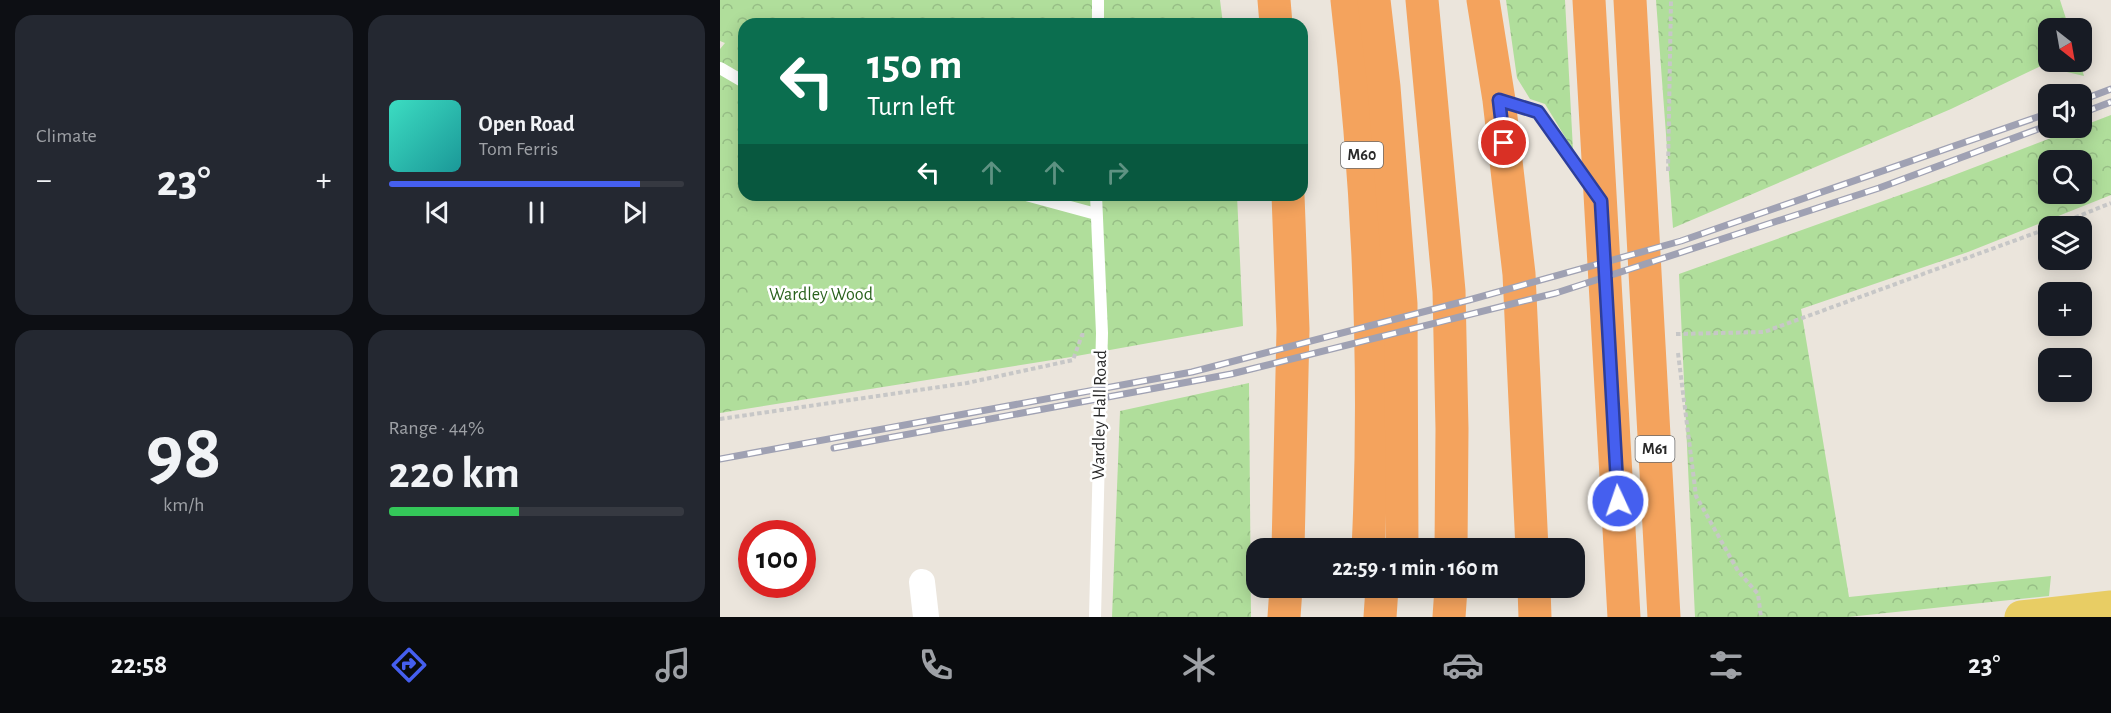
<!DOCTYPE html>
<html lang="en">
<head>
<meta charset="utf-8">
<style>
  :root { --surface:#171b24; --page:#242831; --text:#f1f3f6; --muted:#9ea1a6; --line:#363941; --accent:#455fef }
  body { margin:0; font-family:"Alegreya Sans",sans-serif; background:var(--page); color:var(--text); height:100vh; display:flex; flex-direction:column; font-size:22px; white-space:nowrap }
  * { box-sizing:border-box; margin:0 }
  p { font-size:20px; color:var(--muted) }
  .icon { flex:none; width:33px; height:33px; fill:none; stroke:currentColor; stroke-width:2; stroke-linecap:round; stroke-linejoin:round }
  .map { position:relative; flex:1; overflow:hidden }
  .panel { display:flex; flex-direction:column; gap:15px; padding:15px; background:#0d0f14; width:720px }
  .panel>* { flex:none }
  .banner { position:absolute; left:18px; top:18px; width:570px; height:183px; border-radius:18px; box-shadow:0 3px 15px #0003; background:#0b6e4f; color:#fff; overflow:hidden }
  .needle { width:39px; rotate:149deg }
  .buttons { position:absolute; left:1318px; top:18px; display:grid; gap:12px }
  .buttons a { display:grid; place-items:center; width:54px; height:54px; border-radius:12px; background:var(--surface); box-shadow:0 3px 15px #0003; font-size:30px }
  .speed { position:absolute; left:18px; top:520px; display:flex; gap:12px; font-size:30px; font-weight:700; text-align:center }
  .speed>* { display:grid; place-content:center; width:78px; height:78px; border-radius:50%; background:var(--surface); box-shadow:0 3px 15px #0003; line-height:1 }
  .speed .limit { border:9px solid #d22; background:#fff; color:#111 }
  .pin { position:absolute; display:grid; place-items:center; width:51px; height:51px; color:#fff; margin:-26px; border:3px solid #fff; border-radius:50%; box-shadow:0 2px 6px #0007 }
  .me { position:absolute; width:66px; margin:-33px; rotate:357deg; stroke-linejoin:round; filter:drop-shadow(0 0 4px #0008) }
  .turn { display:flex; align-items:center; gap:21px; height:126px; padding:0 30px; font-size:27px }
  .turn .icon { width:78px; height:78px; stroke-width:2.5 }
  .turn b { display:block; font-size:42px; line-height:51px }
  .lanes { display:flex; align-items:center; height:57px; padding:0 30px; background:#0003; justify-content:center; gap:30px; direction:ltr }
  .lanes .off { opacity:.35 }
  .big { font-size:45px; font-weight:700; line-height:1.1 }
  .panel .tile { flex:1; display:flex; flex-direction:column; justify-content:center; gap:9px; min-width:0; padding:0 21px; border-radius:18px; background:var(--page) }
  .panel .dial { align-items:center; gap:0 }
  .dial b { font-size:78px; line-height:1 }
  .song { display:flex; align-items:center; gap:18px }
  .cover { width:72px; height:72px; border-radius:9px; background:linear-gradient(135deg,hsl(170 70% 55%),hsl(180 70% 35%)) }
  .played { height:6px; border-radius:3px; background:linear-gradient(90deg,var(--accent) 85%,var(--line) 85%) }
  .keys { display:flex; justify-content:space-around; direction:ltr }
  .heat { display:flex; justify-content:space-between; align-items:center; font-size:33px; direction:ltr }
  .charge { height:9px; border-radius:4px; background:linear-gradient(90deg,#34c759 44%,var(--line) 0) }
  .panel .tiles { flex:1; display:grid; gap:15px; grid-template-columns:repeat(2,1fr) }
  .trip { position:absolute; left:526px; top:538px; width:339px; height:60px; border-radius:18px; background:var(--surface); box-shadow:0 3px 15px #0003; font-weight:700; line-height:60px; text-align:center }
  .dock { display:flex; height:96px; justify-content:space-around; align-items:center; background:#090b0e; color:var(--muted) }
  .dock .icon { width:42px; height:42px }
  .dock .active { color:var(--accent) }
  .dock b { font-size:27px; color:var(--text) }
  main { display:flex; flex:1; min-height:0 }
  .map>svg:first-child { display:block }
</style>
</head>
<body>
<main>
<section class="panel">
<div class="tiles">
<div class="tile"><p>Climate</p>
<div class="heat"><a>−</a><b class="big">23°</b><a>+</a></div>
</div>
<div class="tile">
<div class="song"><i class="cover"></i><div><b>Open Road</b><p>Tom Ferris</p></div></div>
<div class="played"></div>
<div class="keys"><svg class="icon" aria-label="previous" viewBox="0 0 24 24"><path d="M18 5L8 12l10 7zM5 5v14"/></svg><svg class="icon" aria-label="pause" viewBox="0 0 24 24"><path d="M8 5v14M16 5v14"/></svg><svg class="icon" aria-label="next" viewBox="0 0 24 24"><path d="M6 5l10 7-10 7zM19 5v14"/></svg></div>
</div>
<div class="tile dial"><b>98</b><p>km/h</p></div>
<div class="tile"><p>Range · 44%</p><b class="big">220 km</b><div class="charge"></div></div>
</div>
</section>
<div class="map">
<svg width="1391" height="617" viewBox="0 0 1391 617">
  <defs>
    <pattern id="forest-crowns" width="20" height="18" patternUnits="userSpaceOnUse" patternTransform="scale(1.5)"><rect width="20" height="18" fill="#b0de9b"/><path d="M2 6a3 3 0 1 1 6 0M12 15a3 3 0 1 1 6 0" fill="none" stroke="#97be86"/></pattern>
  </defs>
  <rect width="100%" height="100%" fill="#ebe5dc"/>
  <g fill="url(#forest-crowns)" fill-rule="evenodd">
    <path d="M0 0H500L503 24H24V195H517L523 326 351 357 0 413V49L5 43 0 41Z"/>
    <path d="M786 0H845L853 150 825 104 810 99 797 78Z"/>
    <path d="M936 0H1340L1349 28H1329V62H1360L1364 76 1321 66 1231 109 953 228Z"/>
    <path d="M1391 115V195L1248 252 1081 309 1129 597 1331 576 1329 596 1128 617H975L959 274 1208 185ZM1329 160H1362V194H1329Z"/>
    <path d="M529 383 531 617H392L400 411Z"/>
  </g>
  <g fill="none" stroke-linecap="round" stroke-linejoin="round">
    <g stroke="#c7c7c7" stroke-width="4" stroke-dasharray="4.5 3" stroke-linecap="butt">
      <path d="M948 171 951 0"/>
      <path d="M1334 226 1391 203"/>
      <path d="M956 334 1044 332 1329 228"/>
      <path d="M958 353 976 496 1018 571 1038 594 1041 617"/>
      <path d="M0 419 247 383 353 360 362 335H367"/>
    </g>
    <g stroke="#fff" stroke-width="12">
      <path d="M378 24V0"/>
      <path d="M0 68 24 82"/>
      <path d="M780 100 818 112 872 188"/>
      <path d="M306 195 376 214"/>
      <path d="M375 617 382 333 376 195"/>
    </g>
    <path stroke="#fff" stroke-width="26" d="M202 582 206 617"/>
    <path stroke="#e8cd64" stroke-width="33" d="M1301 617 1391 607"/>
    <g stroke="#f4a35d" stroke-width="33">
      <path d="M554 0 556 24"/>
      <path d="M627 0C648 181 657 366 648 549"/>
      <path d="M654 0 664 87 681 304 682 549"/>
      <path d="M702 0 729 291 732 429 731 549"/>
      <path d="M763 0 779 100 799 274 812 549"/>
      <path d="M869 0 904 617"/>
      <path d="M910 0 944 617"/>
      <path d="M568 195 573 329 568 549"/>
      <path d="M814 588 815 617"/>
      <path d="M564 617 566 588"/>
      <path d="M660 617 662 588"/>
      <path d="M729 617 731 588"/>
    </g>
    <g stroke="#9fa1b3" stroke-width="7">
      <g id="rail">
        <path d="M1362 100 1391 89"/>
        <path d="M1362 113 1391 102"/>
        <path d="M114 448 511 374 836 293 1159 188 1329 125"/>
        <path d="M0 459 472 372 749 300 961 241 1329 113"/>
      </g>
    </g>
    <use href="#rail" stroke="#fff" stroke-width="4.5" stroke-dasharray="14" stroke-linecap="butt"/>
  </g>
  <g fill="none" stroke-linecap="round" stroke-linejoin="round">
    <g stroke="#2d3e9b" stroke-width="15">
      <path id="route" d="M784 143 779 100 818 112 881 201 898 501"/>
    </g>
    <use href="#route" stroke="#455fef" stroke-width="10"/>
  </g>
  <g text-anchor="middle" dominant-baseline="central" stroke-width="5" stroke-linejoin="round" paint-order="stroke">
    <g fill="#fff" stroke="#696969" stroke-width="1.5">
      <rect x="621" y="142" width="42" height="26" rx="4.5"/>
      <rect x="915.5" y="436" width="39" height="26" rx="4.5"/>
    </g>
    <g font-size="16" font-weight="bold" fill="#292929">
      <text x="642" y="155">M60</text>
      <text x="935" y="449">M61</text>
    </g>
    <g font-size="18" fill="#2a621e" stroke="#fff">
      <text x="101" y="295">Wardley Wood</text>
    </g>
    <g font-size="18" fill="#292929" stroke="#fff">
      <text transform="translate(380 415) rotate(-89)">Wardley Hall Road</text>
    </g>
  </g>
</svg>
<div class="buttons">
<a><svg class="needle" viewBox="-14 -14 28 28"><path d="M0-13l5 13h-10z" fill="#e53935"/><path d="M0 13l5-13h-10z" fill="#9ea1a6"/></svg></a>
<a><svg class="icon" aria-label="sound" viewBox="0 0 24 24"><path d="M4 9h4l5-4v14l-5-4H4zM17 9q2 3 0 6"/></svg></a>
<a><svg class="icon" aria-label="search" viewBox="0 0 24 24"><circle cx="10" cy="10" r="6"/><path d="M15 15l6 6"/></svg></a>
<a><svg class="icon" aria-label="layers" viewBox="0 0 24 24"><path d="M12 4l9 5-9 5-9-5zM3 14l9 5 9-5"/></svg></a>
<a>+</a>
<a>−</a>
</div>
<div class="speed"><div class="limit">100</div></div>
<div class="pin" style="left:784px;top:143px;background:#d93025"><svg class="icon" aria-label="arrive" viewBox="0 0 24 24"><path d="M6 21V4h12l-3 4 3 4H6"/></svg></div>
<svg class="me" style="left:898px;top:501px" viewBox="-20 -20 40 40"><circle r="17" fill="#455fef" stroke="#fff" stroke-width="3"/><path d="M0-11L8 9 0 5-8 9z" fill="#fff"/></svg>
<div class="trip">22:59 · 1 min · 160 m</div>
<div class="banner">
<div class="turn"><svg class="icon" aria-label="left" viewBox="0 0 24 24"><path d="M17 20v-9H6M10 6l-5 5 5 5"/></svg><div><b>150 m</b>Turn left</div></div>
<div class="lanes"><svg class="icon" aria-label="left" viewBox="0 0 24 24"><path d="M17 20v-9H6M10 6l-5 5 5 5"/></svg><svg class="icon off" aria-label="ahead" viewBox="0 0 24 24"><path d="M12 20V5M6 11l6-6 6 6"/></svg><svg class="icon off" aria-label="ahead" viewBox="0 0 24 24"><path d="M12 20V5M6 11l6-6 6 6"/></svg><svg class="icon off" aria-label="right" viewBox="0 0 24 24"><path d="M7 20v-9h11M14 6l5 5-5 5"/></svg></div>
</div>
</div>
</main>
<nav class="dock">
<b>22:58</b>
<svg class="icon active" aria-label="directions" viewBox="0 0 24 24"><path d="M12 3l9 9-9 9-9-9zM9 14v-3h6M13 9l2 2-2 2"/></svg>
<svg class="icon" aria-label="music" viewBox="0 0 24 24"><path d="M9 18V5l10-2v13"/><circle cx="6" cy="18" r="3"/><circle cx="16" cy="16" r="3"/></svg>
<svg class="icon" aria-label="phone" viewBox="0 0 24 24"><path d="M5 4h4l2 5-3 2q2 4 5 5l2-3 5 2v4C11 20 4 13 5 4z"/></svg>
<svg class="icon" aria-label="climate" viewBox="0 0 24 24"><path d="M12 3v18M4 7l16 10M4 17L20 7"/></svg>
<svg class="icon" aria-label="car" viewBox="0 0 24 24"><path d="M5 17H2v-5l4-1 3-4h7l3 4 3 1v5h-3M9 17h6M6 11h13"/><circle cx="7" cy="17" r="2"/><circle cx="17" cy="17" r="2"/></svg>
<svg class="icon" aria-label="filters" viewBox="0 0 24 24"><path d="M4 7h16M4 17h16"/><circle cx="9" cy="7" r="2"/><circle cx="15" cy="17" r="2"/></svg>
<b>23°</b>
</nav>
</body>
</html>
